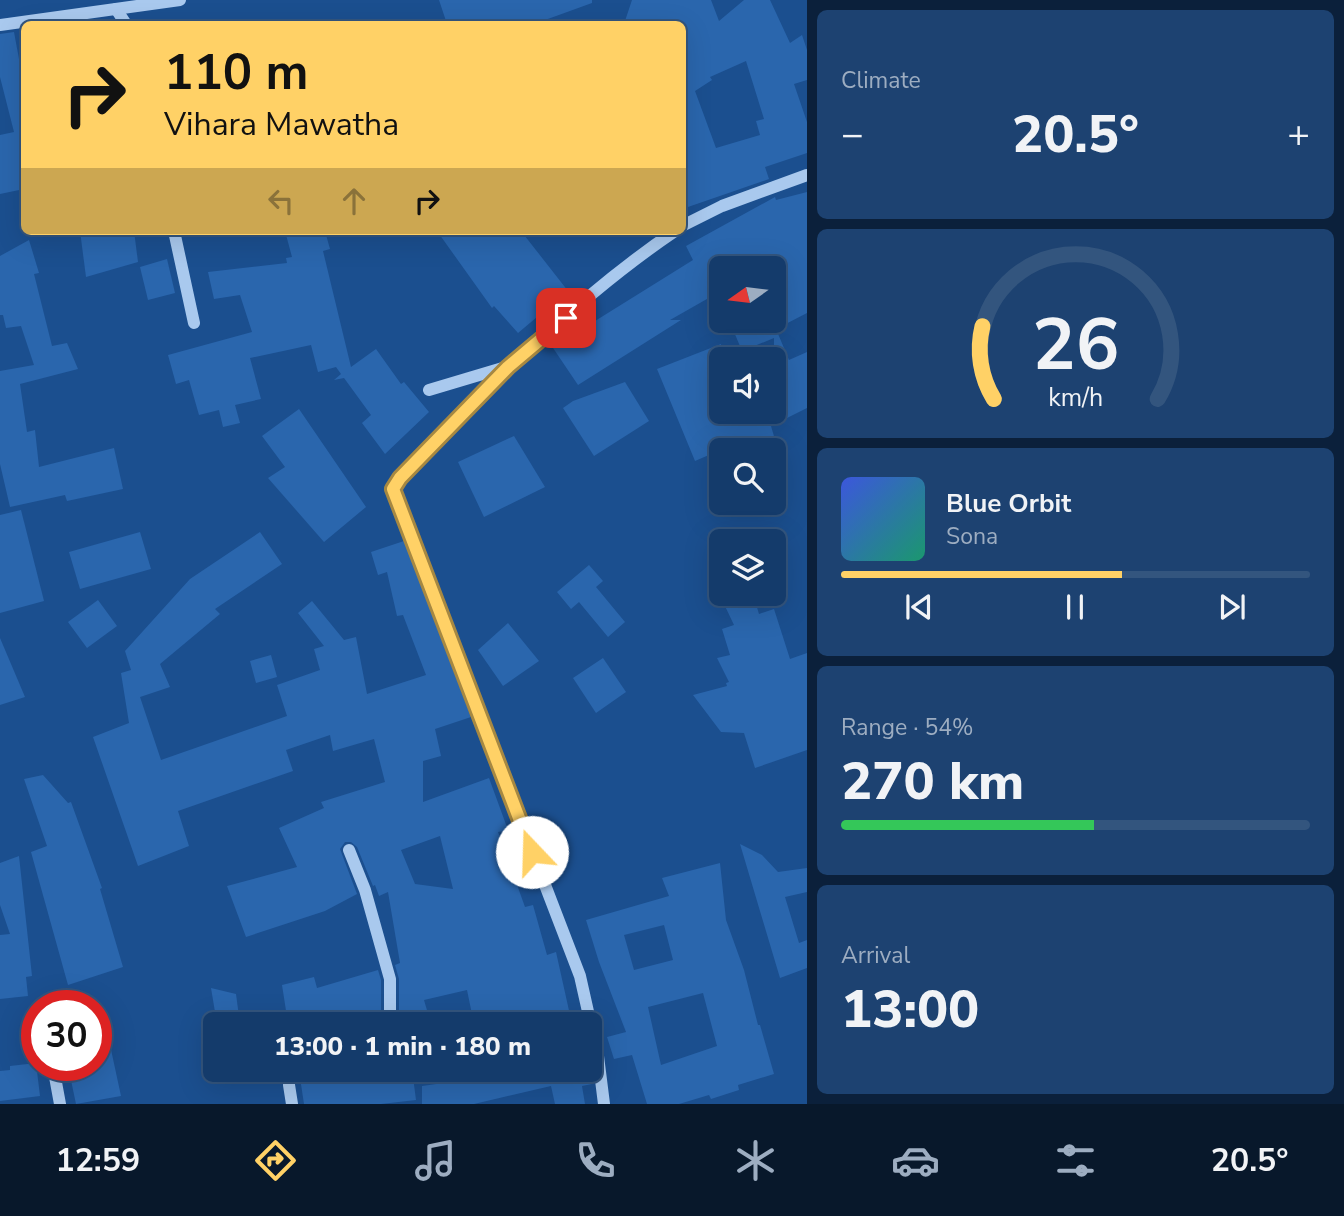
<!DOCTYPE html>
<html lang="en">
<head>
<meta charset="utf-8">
<style>
  :root { --surface:#143b6b; --page:#1d4271; --text:#f1f3f6; --muted:#9dadc1; --line:#33557e; --accent:#ffd166 }
  body { margin:0; font-family:"Nunito Sans",sans-serif; background:var(--page); color:var(--text); height:100vh; display:flex; flex-direction:column; font-size:26px; white-space:nowrap }
  * { box-sizing:border-box; margin:0 }
  p { font-size:23px; color:var(--muted) }
  .icon { flex:none; width:38px; height:38px; fill:none; stroke:currentColor; stroke-width:2; stroke-linecap:round; stroke-linejoin:round }
  .map { position:relative; flex:1; overflow:hidden }
  .drawer { display:flex; flex-direction:column; gap:10px; padding:10px; background:#0b203b; width:537px }
  .drawer>* { flex:none }
  .top-card { position:absolute; left:21px; top:21px; width:665px; height:214px; border-radius:10px; box-shadow:0 7px 28px #0002,0 0 0 2px var(--line); background:#ffd166; color:#111; overflow:hidden }
  .needle { width:46px; rotate:256deg }
  .buttons { position:absolute; left:709px; top:256px; display:grid; gap:14px }
  .buttons a { display:grid; place-items:center; width:77px; height:77px; border-radius:10px; background:var(--surface); box-shadow:0 7px 28px #0002,0 0 0 2px var(--line); font-size:35px }
  .speed { position:absolute; left:21px; top:990px; display:flex; gap:14px; font-size:35px; font-weight:700; text-align:center }
  .speed>* { display:grid; place-content:center; width:91px; height:91px; border-radius:50%; background:var(--surface); box-shadow:0 7px 28px #0002,0 0 0 2px var(--line); line-height:1 }
  .speed .limit { border:10px solid #d22; background:#fff; color:#111 }
  .pin { position:absolute; display:grid; place-items:center; width:60px; height:60px; color:#fff; margin:-30px; border-radius:14px; box-shadow:0 4px 10px #0006 }
  .me { position:absolute; width:77px; margin:-38px; rotate:339deg; stroke-linejoin:round; filter:drop-shadow(0 0 5px #0008) }
  .turn { display:flex; align-items:center; gap:24px; height:147px; padding:0 28px; font-size:32px }
  .turn .icon { width:91px; height:91px; stroke-width:2.5 }
  .turn b { display:block; font-size:49px; line-height:60px }
  .lanes { display:flex; align-items:center; height:66px; padding:0 28px; background:#0003; justify-content:center; gap:35px; direction:ltr }
  .lanes .off { opacity:.35 }
  .big { font-size:52px; font-weight:800; line-height:1.1 }
  .drawer .card { flex:1; display:flex; flex-direction:column; justify-content:center; gap:10px; min-width:0; padding:0 24px; border-radius:10px; background:var(--page) }
  .drawer .dial { align-items:center; gap:0 }
  .dial svg { height:182px; overflow:visible; fill:none; stroke:var(--line); stroke-width:7; stroke-linecap:round; text-anchor:middle }
  .dial text { fill:var(--text); stroke:none }
  .song { display:flex; align-items:center; gap:21px }
  .cover { width:84px; height:84px; border-radius:10px; background:linear-gradient(135deg,hsl(230 70% 55%),hsl(160 70% 35%)) }
  .played { height:7px; border-radius:4px; background:linear-gradient(90deg,var(--accent) 60%,var(--line) 60%) }
  .keys { display:flex; justify-content:space-around; direction:ltr }
  .heat { display:flex; justify-content:space-between; align-items:center; font-size:38px; direction:ltr }
  .charge { height:10px; border-radius:5px; background:linear-gradient(90deg,#34c759 54%,var(--line) 0) }
  .trip { position:absolute; left:203px; top:1012px; width:399px; height:70px; border-radius:10px; background:var(--surface); box-shadow:0 7px 28px #0002,0 0 0 2px var(--line); font-weight:800; line-height:70px; text-align:center }
  .menu { display:flex; height:112px; justify-content:space-around; align-items:center; background:#08182b; color:var(--muted) }
  .menu .icon { width:49px; height:49px }
  .menu .on { color:var(--accent) }
  .menu b { font-size:32px; color:var(--text) }
  main { display:flex; flex:1; min-height:0 }
  .map>svg:first-child { display:block }
</style>
</head>
<body>
<main>
<div class="map">
<svg width="807" height="1104" viewBox="0 0 807 1104">
  <rect width="100%" height="100%" fill="#1b4f8f"/>
  <g fill="#2a66ad" fill-rule="evenodd">
    <path d="M439 0H592V3L534 24H447Z"/>
    <path d="M632 0H711L719 21 744 0H770L790 43 802 35 807 50V80L794 84 807 122V153L765 167 769 179 688 207 682 190V24H624ZM746 61 764 119 756 121 760 135 716 148 695 91 712 80 710 77Z"/>
    <path d="M14 32 19 59 24 57V189L0 194V135L14 132 0 77V34Z"/>
    <path d="M807 192V313L776 329 789 360 807 352V408L771 426 778 450H741L739 442 695 461 657 369 721 344V411H774V338L742 351 729 320H773L774 322V268H721V291L670 320H681L578 385 551 345 584 322 587 326 693 260 686 246 775 197 776 200Z"/>
    <path d="M80 231H134L138 262 86 277Z"/>
    <path d="M285 231H325L330 249 323 251 351 367 376 349 401 384 404 382 429 412 385 454 362 423 371 415 344 378 334 380 341 374 336 367 318 372 311 345 250 358 261 399 235 405 240 423 223 427 219 410 199 415 189 380 176 384 168 355 252 332 240 295 214 299 208 272 287 263 286 258 292 257Z"/>
    <path d="M437 231H521L568 291 518 333 494 306 492 308Z"/>
    <path d="M29 240 39 273 34 274 52 346 67 343 78 369 20 384 27 432 35 430 39 467 114 448 123 489 67 501 65 495 10 507 0 464V371L34 365 21 326 6 328 3 315H0V256Z"/>
    <path d="M167 259 175 293 148 300 140 267Z"/>
    <path d="M625 382 649 421 594 456 563 408 573 401Z"/>
    <path d="M299 409 366 507 324 542 268 478 285 467 262 436Z"/>
    <path d="M514 436 545 487 484 517 458 462Z"/>
    <path d="M21 510 44 601 0 613V515Z"/>
    <path d="M140 532 151 569 80 589 69 552Z"/>
    <path d="M260 532 282 564 215 609 220 614 160 664 170 687 140 697 161 760 287 716 277 685 320 670 314 649 324 646 298 613 312 601 344 640 356 637 367 694 426 675 403 615 397 616 387 572 378 575 371 552 404 541 471 717 435 729 441 756 423 761V802L489 778 508 830 498 832 525 907 533 905 547 955 556 952 572 1024H474L467 990 424 1000 431 1024H393L399 1014V979L395 965 400 963 388 892 379 896 375 885 373 886 357 847 351 842H345L340 849 357 894 325 911 246 937 227 886 297 867 279 828 324 808 321 802 385 782 374 739 333 751 330 735 286 750 293 771 178 811 189 846 138 866 93 737 129 723 121 673 131 670 125 651 190 579ZM440 836 453 889 415 884 401 850Z"/>
    <path d="M589 565 603 581 596 587 625 622 608 637 579 602 571 609 557 592Z"/>
    <path d="M98 600 117 626 87 648 68 622Z"/>
    <path d="M724 604H756L759 614 774 609 790 659 807 653V750L755 768 744 733 721 732 693 695 727 686 726 683 729 682 717 658 730 655 722 629 734 625Z"/>
    <path d="M508 623 539 661 503 686 478 650Z"/>
    <path d="M0 638 25 697 0 705Z"/>
    <path d="M271 655 277 677 256 683 250 661Z"/>
    <path d="M603 658 626 692 596 713 573 678Z"/>
    <path d="M43 775 68 803 71 802 102 888 100 889 123 967 68 985 31 852 47 846 24 779Z"/>
    <path d="M740 844 762 855 778 872 807 868V892L785 897 799 943 807 940V968L780 978Z"/>
    <path d="M19 856 32 976 26 977 28 996 0 999V935L10 934 0 905V863Z"/>
    <path d="M720 863 726 920 744 970 758 1025H760L774 1074 738 1085 739 1090 711 1099 709 1095 679 1104H647L632 1055 614 1059 607 1037 626 1032 599 962 586 920 669 896 662 878ZM664 925 673 960 634 970 624 935ZM703 993 717 1046 661 1065 648 1007Z"/>
    <path d="M378 970 381 980V1010L371 1024H291L287 1017 282 985 314 977 317 988Z"/>
    <path d="M211 988 236 994 240 1024H217Z"/>
    <path d="M104 1017 121 1096 76 1104 68 1066H96V1018Z"/>
    <path d="M36 1063 40 1096 0 1101V1071L10 1070V1066Z"/>
    <path d="M343 1069H412L416 1100 381 1104H304L299 1071 339 1076Z"/>
    <path d="M470 1069H591L592 1084 582 1086 585 1104H555L551 1086 474 1104H422V1086L472 1079Z"/>
  </g>
  <g fill="none" stroke-linecap="round" stroke-linejoin="round">
    <g stroke="#a9c9ee" stroke-width="12">
      <path d="M116 9 126 24"/>
      <path d="M0 25 180 0"/>
      <path d="M682 226 722 206 807 175"/>
      <path d="M174 231 194 323"/>
      <path d="M429 390 506 367"/>
      <path d="M349 850 365 890 390 979V1014L380 1024"/>
      <path d="M53 1066 60 1104"/>
      <path d="M290 1069 289 1085 292 1104"/>
      <path d="M604 1104 598 1056 580 976 393 489 400 478C486 390 573 300 675 231"/>
    </g>
  </g>
  <g fill="none" stroke-linecap="round" stroke-linejoin="round">
    <g stroke="#a68842" stroke-width="18">
      <path id="route" d="M532 852 393 489 400 478 508 367 566 318"/>
    </g>
    <use href="#route" stroke="#ffd166" stroke-width="12"/>
  </g>
</svg>
<div class="buttons">
<a><svg class="needle" viewBox="-14 -14 28 28"><path d="M0-13l5 13h-10z" fill="#e53935"/><path d="M0 13l5-13h-10z" fill="#9dadc1"/></svg></a>
<a><svg class="icon" aria-label="sound" viewBox="0 0 24 24"><path d="M4 9h4l5-4v14l-5-4H4zM17 9q2 3 0 6"/></svg></a>
<a><svg class="icon" aria-label="search" viewBox="0 0 24 24"><circle cx="10" cy="10" r="6"/><path d="M15 15l6 6"/></svg></a>
<a><svg class="icon" aria-label="layers" viewBox="0 0 24 24"><path d="M12 4l9 5-9 5-9-5zM3 14l9 5 9-5"/></svg></a>
</div>
<div class="speed"><div class="limit">30</div></div>
<div class="pin" style="left:566px;top:318px;background:#d93025"><svg class="icon" aria-label="arrive" viewBox="0 0 24 24"><path d="M6 21V4h12l-3 4 3 4H6"/></svg></div>
<svg class="me" style="left:532px;top:852px" viewBox="-20 -20 40 40"><circle r="19" fill="#fff"/><path d="M0-13L10 11 0 6-10 11z" fill="#ffd166"/></svg>
<div class="trip">13:00 · 1 min · 180 m</div>
<div class="top-card">
<div class="turn"><svg class="icon" aria-label="right" viewBox="0 0 24 24"><path d="M7 20v-9h11M14 6l5 5-5 5"/></svg><div><b>110 m</b>Vihara Mawatha</div></div>
<div class="lanes"><svg class="icon off" aria-label="left" viewBox="0 0 24 24"><path d="M17 20v-9H6M10 6l-5 5 5 5"/></svg><svg class="icon off" aria-label="ahead" viewBox="0 0 24 24"><path d="M12 20V5M6 11l6-6 6 6"/></svg><svg class="icon" aria-label="right" viewBox="0 0 24 24"><path d="M7 20v-9h11M14 6l5 5-5 5"/></svg></div>
</div>
</div>
<section class="drawer">
<div class="card"><p>Climate</p>
<div class="heat"><a>−</a><b class="big">20.5°</b><a>+</a></div>
</div>
<div class="card dial"><svg viewBox="0 0 100 80">
<path d="M14 69A42 42 0 1 1 86 69"/>
<path d="M14 69A42 42 0 0 1 9 37" stroke="#ffd166"/>
<text x="50" y="56" font-size="32" font-weight="700">26</text>
<text x="50" y="72" font-size="11">km/h</text>
</svg></div>
<div class="card">
<div class="song"><i class="cover"></i><div><b>Blue Orbit</b><p>Sona</p></div></div>
<div class="played"></div>
<div class="keys"><svg class="icon" aria-label="previous" viewBox="0 0 24 24"><path d="M18 5L8 12l10 7zM5 5v14"/></svg><svg class="icon" aria-label="pause" viewBox="0 0 24 24"><path d="M8 5v14M16 5v14"/></svg><svg class="icon" aria-label="next" viewBox="0 0 24 24"><path d="M6 5l10 7-10 7zM19 5v14"/></svg></div>
</div>
<div class="card"><p>Range · 54%</p><b class="big">270 km</b><div class="charge"></div></div>
<div class="card"><p>Arrival</p><b class="big">13:00</b></div>
</section>
</main>
<nav class="menu">
<b>12:59</b>
<svg class="icon on" aria-label="directions" viewBox="0 0 24 24"><path d="M12 3l9 9-9 9-9-9zM9 14v-3h6M13 9l2 2-2 2"/></svg>
<svg class="icon" aria-label="music" viewBox="0 0 24 24"><path d="M9 18V5l10-2v13"/><circle cx="6" cy="18" r="3"/><circle cx="16" cy="16" r="3"/></svg>
<svg class="icon" aria-label="phone" viewBox="0 0 24 24"><path d="M5 4h4l2 5-3 2q2 4 5 5l2-3 5 2v4C11 20 4 13 5 4z"/></svg>
<svg class="icon" aria-label="climate" viewBox="0 0 24 24"><path d="M12 3v18M4 7l16 10M4 17L20 7"/></svg>
<svg class="icon" aria-label="car" viewBox="0 0 24 24"><path d="M5 17H2v-5l4-1 3-4h7l3 4 3 1v5h-3M9 17h6M6 11h13"/><circle cx="7" cy="17" r="2"/><circle cx="17" cy="17" r="2"/></svg>
<svg class="icon" aria-label="filters" viewBox="0 0 24 24"><path d="M4 7h16M4 17h16"/><circle cx="9" cy="7" r="2"/><circle cx="15" cy="17" r="2"/></svg>
<b>20.5°</b>
</nav>
</body>
</html>
